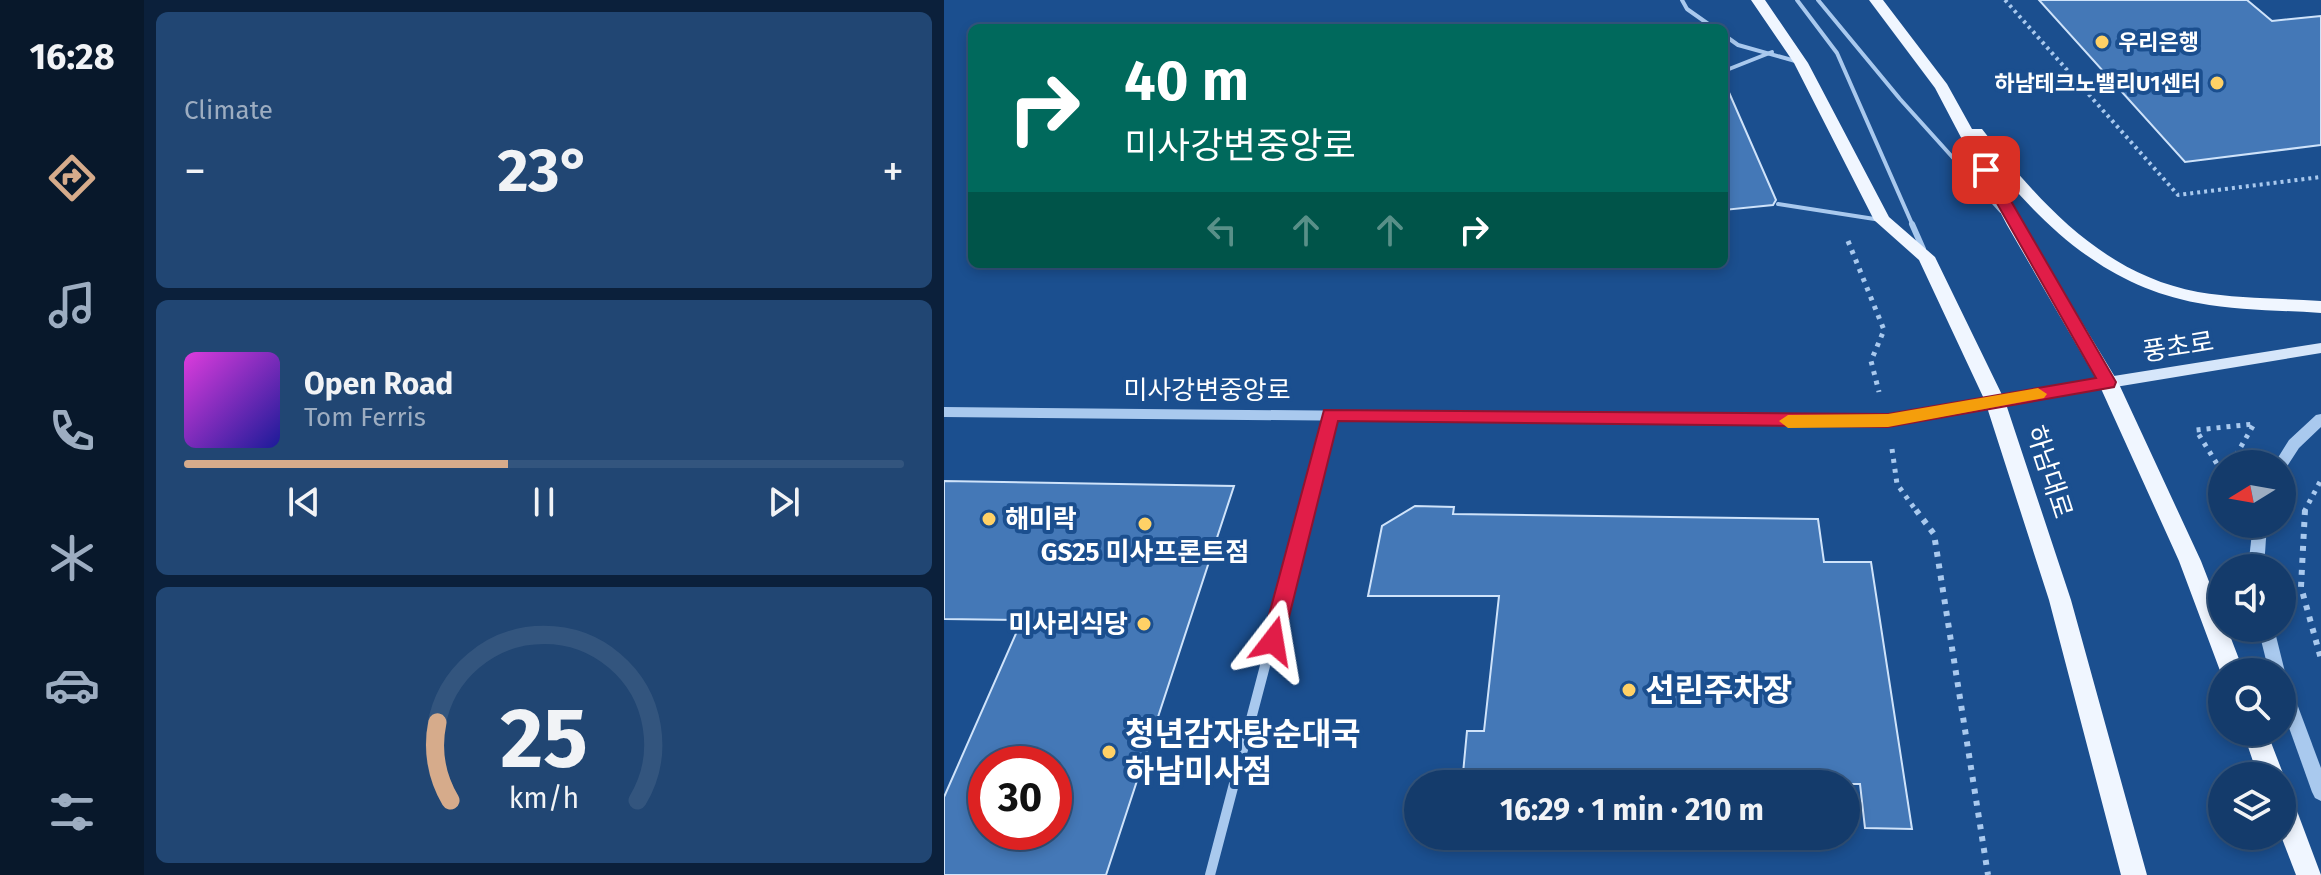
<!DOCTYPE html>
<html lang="en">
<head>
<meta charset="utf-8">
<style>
  :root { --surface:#143b6b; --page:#214673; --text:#f1f3f6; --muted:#9dadc1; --line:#33557e; --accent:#d6ab8b }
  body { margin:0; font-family:"Fira Sans","Noto Sans KR",sans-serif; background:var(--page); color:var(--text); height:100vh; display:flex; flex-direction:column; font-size:30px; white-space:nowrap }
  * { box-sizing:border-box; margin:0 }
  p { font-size:26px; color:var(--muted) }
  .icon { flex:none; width:44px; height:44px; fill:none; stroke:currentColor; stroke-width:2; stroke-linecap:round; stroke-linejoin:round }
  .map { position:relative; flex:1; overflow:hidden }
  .side { display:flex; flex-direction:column; gap:12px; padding:12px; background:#0b203b; width:800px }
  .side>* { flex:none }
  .top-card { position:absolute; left:24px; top:24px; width:760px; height:244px; border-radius:12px; box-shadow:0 4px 12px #0003,0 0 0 2px var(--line); background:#00695c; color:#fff; overflow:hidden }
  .needle { width:52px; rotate:259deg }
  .fabs { position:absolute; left:1264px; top:450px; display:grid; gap:16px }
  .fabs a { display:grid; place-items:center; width:88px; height:88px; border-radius:50%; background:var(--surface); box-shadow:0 4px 12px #0003,0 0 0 2px var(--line); font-size:40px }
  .speed { position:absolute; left:24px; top:746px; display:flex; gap:16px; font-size:40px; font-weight:700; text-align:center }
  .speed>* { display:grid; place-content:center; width:104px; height:104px; border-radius:50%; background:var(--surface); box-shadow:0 4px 12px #0003,0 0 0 2px var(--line); line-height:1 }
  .speed .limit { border:12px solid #d22; background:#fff; color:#111 }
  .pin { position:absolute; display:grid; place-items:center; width:68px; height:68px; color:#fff; margin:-34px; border-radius:16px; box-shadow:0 4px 12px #0006 }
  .me { position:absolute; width:88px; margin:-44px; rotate:14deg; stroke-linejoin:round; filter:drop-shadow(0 0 6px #0008) }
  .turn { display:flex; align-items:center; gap:28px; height:168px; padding:0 24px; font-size:36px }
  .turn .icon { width:104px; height:104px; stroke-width:2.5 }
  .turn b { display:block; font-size:56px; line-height:68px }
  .lanes { display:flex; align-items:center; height:76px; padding:0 24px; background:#0003; justify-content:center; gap:40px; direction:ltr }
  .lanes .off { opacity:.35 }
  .big { font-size:60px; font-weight:700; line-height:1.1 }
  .side .card { flex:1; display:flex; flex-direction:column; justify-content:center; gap:12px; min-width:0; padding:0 28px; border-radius:12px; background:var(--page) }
  .side .dial { align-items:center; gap:0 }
  .dial svg { height:208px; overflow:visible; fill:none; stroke:var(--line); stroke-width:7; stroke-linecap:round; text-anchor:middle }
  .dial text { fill:var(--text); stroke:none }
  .song { display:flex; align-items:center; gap:24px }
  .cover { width:96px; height:96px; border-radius:12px; background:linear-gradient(135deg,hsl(300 70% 55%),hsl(240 70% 35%)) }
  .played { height:8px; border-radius:4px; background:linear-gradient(90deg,var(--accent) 45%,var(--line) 45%) }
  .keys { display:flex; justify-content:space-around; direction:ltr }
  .heat { display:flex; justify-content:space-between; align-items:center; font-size:44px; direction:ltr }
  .trip { position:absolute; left:460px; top:770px; width:456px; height:80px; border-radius:40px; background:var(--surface); box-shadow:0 4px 12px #0003,0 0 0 2px var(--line); font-weight:700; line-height:80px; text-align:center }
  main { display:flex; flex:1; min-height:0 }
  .dock { display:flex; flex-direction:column; width:144px; justify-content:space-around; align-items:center; background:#08182b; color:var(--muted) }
  .dock .icon { width:56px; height:56px }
  .dock .active { color:var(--accent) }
  .dock b { font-size:36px; color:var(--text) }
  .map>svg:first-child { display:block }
</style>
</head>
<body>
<main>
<nav class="dock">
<b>16:28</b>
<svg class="icon active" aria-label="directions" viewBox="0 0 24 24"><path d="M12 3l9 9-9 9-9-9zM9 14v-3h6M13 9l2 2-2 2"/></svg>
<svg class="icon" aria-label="music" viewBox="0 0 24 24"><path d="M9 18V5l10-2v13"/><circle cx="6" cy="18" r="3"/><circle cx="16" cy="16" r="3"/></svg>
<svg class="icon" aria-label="phone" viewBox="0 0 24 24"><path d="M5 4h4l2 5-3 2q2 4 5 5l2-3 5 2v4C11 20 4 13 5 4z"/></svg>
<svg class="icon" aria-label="climate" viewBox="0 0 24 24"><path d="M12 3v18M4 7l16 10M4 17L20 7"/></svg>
<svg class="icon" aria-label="car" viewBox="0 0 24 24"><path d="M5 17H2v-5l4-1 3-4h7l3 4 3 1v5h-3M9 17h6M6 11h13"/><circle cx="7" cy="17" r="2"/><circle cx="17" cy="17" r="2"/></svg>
<svg class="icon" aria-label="filters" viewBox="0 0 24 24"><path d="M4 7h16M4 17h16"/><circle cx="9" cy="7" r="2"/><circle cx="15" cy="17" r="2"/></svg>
</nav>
<section class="side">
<div class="card"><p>Climate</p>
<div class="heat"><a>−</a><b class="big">23°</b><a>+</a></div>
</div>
<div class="card">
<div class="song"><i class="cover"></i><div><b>Open Road</b><p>Tom Ferris</p></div></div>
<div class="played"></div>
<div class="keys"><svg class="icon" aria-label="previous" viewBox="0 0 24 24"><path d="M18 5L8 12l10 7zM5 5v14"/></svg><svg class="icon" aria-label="pause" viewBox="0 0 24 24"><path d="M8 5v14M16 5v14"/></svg><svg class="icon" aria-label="next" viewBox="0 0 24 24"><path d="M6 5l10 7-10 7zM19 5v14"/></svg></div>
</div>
<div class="card dial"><svg viewBox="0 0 100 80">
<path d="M14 69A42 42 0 1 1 86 69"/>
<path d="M14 69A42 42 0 0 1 9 39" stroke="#d6ab8b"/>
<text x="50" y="56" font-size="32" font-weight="700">25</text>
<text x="50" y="72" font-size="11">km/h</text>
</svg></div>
</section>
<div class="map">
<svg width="1377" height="875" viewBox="0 0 1377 875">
  <rect width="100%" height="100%" fill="#1b4f8f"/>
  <g fill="#4478b7" stroke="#cfe3fa" stroke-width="2" fill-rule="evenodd">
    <path d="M1095 0H1303L1328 21 1377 16V145L1241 162Z"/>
    <path d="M780 81 832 200 829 205 780 210Z"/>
    <path d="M0 481 290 486 162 875H0V797L78 620 0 619ZM42 764H110V832H42Z"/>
    <path d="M471 506 510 507 509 514 874 519 880 562H927L968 829 921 828 916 784H518L523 731H540L555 596H424L438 526Z"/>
  </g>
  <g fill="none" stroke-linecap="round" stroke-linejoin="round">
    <path stroke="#a9c9ee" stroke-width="4" stroke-dasharray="3 4" stroke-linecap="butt" d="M1061 0 1234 195 1377 177"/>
    <g stroke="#a9c9ee" stroke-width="5" stroke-dasharray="4 6" stroke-linecap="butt">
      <path d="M904 241 940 330 927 361 935 392"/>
      <path d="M948 449 953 484 973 512"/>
      <path d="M1290 458 1302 464"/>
      <path d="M1278 472 1252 430 1310 424 1287 464"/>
      <path d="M1360 512 1377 480"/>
    </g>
    <g stroke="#a9c9ee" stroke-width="6" stroke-dasharray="5 7" stroke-linecap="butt">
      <path d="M972 510 990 534 1044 875"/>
      <path d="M1361 510 1357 587 1377 659"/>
    </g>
    <g stroke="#a9c9ee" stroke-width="4">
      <path d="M738 0 743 9 770 28"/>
      <path d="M853 0 893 53 969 226"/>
      <path d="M874 0 956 99 1057 211"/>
      <path d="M780 35 794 45 855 62"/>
      <path d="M780 71 828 52"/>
      <path d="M834 204 937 220"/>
    </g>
    <path stroke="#a9c9ee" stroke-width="6" d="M968 224 979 249"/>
    <path stroke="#a9c9ee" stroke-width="8" d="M362 512 387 415"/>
    <path stroke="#a9c9ee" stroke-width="10" d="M266 875 362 510"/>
    <g fill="#a9c9ee" fill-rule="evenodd">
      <path d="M1051 396 1058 401 1056 404 944 426 0 417V407L944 416Z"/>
      <path d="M1377 414V427L1355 448 1342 468 1338 469V464H1330L1345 440 1372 415Z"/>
      <path d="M1309 524H1323L1320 568H1304Z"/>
      <path d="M1314 628H1330L1341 672 1339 677 1338 672H1325Z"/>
      <path d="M1338 678 1344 680 1346 685 1377 768V801L1371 798 1368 792 1338 708Z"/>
    </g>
    <path fill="#d6e6fa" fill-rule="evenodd" d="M1377 343V353L1051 407 1043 401 1051 395Z"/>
    <g fill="#f0f6ff" fill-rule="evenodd">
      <path d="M807 0H821L864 63 945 217 991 257 1061 401 1127 600 1203 875H1177L1105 600 1041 401 975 260 930 220 850 63Z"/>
      <path d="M925 0H939L1003 84 1028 129H1038C1095 202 1158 274 1254 292 1295 299 1336 298 1377 301V313C1336 310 1295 311 1254 303 1160 286 1096 224 1039 151L1079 225 1174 382 1257 561 1278 615V628H1283L1300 672H1278V676L1235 561 1154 382 1063 225 991 88Z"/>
      <path d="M1299 732H1323L1340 776 1338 780V776H1314Z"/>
      <path d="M1338 792 1347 795 1377 875H1352L1337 836Z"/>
    </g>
  </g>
  <path fill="#e11d48" stroke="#92132f" stroke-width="2" d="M1042 166 1049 170 1172 382 1170 387 944 427 394 421 339 641 336 648H321L318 641 380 410 944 414 1152 378 1034 170Z"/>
  <path fill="#f59e0b" d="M1094 388 1103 394 1100 398 944 427 844 428 835 421 844 415 944 414Z"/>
  <g fill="#ffd166" stroke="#1b4f8f" stroke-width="3">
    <circle cx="1158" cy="42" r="8"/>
    <circle cx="1273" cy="83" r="8"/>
    <circle cx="45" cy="519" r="8"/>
    <circle cx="201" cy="524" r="8"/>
    <circle cx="200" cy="624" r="8"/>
    <circle cx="685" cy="690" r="8"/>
    <circle cx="165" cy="752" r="8"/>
  </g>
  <g text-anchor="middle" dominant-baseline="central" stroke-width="8" stroke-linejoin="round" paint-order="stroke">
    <g font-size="22" font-weight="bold" fill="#fff" stroke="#1b4f8f" text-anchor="start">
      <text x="1174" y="42">우리은행</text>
      <text x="1257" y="83" text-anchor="end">하남테크노밸리U1센터</text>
    </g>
    <g font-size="26" fill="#fff" stroke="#1b4f8f">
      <text transform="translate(1234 347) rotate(-9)">풍초로</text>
      <text x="263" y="390">미사강변중앙로</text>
      <text transform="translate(1105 472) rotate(72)">하남대로</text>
    </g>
    <g font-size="26" font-weight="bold" fill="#fff" stroke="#1b4f8f" text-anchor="start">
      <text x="61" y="519">해미락</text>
      <text x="201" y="552" text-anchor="middle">GS25 미사프론트점</text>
      <text x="184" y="624" text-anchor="end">미사리식당</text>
    </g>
    <g font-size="32" font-weight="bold" fill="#fff" stroke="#1b4f8f" text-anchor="start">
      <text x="701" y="690">선린주차장</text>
      <text x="181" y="734">청년감자탕순대국<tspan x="181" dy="37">하남미사점</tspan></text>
    </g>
  </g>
</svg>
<div class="fabs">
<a><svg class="needle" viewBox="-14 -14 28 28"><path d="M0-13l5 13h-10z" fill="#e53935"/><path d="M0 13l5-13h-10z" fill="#9dadc1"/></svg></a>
<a><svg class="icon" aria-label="sound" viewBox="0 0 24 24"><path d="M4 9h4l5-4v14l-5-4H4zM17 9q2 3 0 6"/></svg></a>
<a><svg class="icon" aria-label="search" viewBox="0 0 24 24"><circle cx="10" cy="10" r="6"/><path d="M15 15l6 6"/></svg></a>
<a><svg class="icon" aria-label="layers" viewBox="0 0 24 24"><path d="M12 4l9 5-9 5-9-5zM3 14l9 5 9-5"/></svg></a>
</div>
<div class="speed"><div class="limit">30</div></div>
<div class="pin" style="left:1042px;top:170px;background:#d93025"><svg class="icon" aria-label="arrive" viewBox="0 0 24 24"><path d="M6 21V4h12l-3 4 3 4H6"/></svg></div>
<svg class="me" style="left:329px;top:641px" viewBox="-20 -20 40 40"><path d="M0-17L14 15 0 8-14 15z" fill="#e11d48" stroke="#fff" stroke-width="4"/></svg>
<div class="trip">16:29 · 1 min · 210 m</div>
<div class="top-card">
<div class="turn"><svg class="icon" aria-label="right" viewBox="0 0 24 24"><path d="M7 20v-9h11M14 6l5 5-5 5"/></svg><div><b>40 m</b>미사강변중앙로</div></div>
<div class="lanes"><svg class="icon off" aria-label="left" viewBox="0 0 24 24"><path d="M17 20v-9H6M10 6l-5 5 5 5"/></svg><svg class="icon off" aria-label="ahead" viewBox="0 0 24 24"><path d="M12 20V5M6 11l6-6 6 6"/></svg><svg class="icon off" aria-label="ahead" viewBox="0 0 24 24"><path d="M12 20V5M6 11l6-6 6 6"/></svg><svg class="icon" aria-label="right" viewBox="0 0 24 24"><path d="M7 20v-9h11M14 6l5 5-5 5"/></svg></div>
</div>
</div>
</main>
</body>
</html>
